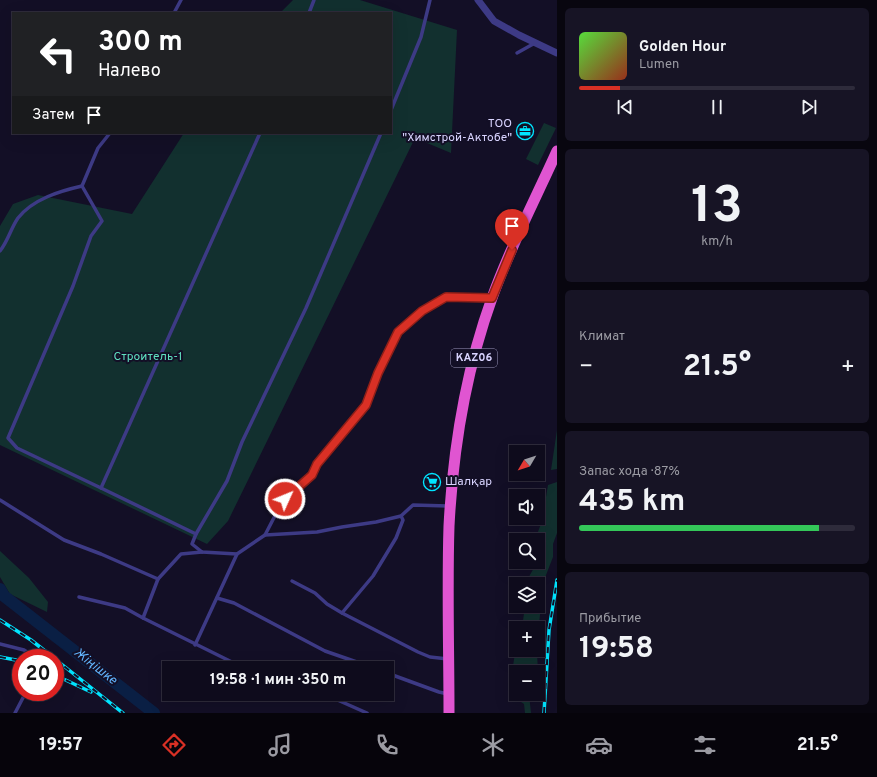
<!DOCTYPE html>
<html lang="ru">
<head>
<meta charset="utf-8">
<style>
  :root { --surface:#0e0b1c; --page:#171425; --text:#f1f3f6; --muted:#9b9ba3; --line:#2e2b3b; --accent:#d93025 }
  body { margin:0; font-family:Overpass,sans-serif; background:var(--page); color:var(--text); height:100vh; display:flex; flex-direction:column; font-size:15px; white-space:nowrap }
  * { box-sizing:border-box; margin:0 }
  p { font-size:13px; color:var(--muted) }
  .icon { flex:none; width:22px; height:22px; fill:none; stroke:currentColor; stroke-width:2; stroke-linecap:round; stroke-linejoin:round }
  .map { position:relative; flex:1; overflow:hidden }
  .side { display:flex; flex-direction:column; gap:8px; padding:8px; background:#08060f; width:320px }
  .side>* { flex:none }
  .banner { position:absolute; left:12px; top:12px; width:380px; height:122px; border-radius:0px; box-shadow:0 4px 16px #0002,0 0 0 1px var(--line); background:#202124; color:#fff; overflow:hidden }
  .needle { width:26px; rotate:231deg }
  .fabs { position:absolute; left:509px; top:445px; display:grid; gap:8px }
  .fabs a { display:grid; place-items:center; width:36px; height:36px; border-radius:0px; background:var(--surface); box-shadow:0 4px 16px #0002,0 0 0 1px var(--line); font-size:20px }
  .speed { position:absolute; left:12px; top:649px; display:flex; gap:8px; font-size:20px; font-weight:700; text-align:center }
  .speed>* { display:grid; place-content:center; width:52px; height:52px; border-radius:50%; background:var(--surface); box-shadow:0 4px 16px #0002,0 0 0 1px var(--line); line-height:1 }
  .speed .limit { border:6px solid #d22; background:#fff; color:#111 }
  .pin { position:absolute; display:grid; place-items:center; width:34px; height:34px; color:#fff; margin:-41px -17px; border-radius:50% 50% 50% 0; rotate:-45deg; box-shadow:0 0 4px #0007 }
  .pin .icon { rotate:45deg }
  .me { position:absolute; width:44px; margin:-22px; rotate:46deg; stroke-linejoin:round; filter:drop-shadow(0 0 3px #0008) }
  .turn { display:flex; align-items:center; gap:14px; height:84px; padding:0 20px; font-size:18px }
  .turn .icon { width:52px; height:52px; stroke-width:2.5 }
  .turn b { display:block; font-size:28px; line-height:34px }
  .then { display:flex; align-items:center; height:38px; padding:0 20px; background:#0003; gap:8px; font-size:15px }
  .big { font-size:30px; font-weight:700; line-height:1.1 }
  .side .widget { flex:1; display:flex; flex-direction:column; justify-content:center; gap:6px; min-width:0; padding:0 14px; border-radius:6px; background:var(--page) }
  .side .dial { align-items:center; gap:0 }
  .dial b { font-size:52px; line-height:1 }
  .song { display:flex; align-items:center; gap:12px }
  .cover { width:48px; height:48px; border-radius:6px; background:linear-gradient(135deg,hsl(110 70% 55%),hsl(10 70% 35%)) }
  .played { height:4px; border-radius:2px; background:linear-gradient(90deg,var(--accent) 15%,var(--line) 15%) }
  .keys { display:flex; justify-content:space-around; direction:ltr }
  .heat { display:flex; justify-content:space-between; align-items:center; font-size:22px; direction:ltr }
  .charge { height:6px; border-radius:3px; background:linear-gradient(90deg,#34c759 87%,var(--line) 0) }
  .trip { position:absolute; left:162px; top:661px; width:232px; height:40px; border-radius:0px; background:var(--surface); box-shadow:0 4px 16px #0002,0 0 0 1px var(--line); font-weight:700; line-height:40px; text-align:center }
  .tabs { display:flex; height:64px; justify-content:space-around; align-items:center; background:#06040b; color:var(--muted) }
  .tabs .icon { width:28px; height:28px }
  .tabs .on { color:var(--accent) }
  .tabs b { font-size:18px; color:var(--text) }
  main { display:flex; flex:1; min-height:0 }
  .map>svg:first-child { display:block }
</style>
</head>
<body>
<main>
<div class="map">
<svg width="557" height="713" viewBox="0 0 557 713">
  <rect width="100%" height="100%" fill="#130f26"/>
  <g fill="#12302f">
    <path d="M293 0H360L457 30 451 153 415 138 228 521 207 544 0 445V226L13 204 38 195 132 214 184 133H391V13H280Z"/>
    <path d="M544 123 556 128 538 165 526 159Z"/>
    <path d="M557 429V469L551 470 557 430Z"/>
    <path d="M557 482V533L553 544V557L546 575 545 595 541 605 539 624 541 643 537 653 538 672H517L513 666 516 647V650H538V628H522L525 606H538V584H527L526 582 535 566V562H538V540H535L542 521 548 485Z"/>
    <path d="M0 551 29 578 48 602 47 612 10 594 0 577Z"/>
    <path d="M518 694H529L531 713H525L524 704 518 700Z"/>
  </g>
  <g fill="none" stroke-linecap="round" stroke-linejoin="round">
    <path stroke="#0a1f44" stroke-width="12" d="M0 589 4 596 154 713"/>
    <g stroke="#3d3a85" stroke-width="3.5">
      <path d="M174 13 181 0"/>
      <path d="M309 13 314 0"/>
      <path d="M517 53 535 43"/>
      <path d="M391 110 421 37 430 0"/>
      <path d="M110 133 98 148 82 186 102 221 91 236 73 286 8 438 17 448 101 488 260 133"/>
      <path d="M0 251C8 241 11 228 18 218 33 199 60 191 82 186"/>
      <path d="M101 488 196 534 192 544 202 552 237 554 265 535 280 506 290 492 312 475 317 464 366 405 378 373 398 332 422 311 446 297 490 298"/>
      <path d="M0 500 64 540 101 554 158 579 181 554 202 552"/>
      <path d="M401 516 403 520 396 538 373 576 342 613 418 652 430 657 448 659"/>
      <path d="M196 534 227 481 242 442 306 308 381 133"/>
      <path d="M265 535 317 532 342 527 376 522 401 516 413 505 448 506"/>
      <path d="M292 581 315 593 327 604 342 613"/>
      <path d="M79 597 125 608 143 618 158 579"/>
      <path d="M217 598 234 603 325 651 374 668"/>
      <path d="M143 618 244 668"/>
      <path d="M0 644 24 650 36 658"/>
      <path d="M195 645 237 554"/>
      <path d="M387 673 439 692 448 694"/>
      <path d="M308 694H313"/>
      <path d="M324 694 367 713"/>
      <path d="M15 713 26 692"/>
    </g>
    <path stroke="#3d3a85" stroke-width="7" d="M478 0 494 21 519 35 557 53"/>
    <path stroke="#e055d1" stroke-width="11" d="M449 713C449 651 447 588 449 526 453 449 466 370 492 298 510 247 535 200 557 151"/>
    <g stroke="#00e5ff" stroke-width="3.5">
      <g id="rail">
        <path d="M0 620 31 640 54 658"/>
        <path d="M0 657 21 661"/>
        <path d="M55 659 123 713"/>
        <path d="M55 675 91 692"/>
        <path d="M544 713 549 630 557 580"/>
      </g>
    </g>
    <use href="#rail" stroke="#130f26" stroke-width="2" stroke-dasharray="6" stroke-linecap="butt"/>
  </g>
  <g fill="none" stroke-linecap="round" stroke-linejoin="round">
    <g stroke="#8d1f18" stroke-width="10">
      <path id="route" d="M285 499 312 475 317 464 366 405 378 373 398 332 422 311 446 297 492 298 512 250"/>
    </g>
    <use href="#route" stroke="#d93025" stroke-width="7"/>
  </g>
  <defs>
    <g id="office-ring" transform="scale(0.9)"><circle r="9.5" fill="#130f26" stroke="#00e5ff" stroke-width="1.5"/><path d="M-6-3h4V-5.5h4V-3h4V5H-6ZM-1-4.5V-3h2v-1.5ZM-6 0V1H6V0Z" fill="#00e5ff"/></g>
    <g id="supermarket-ring" transform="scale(0.9)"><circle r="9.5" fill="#130f26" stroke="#00e5ff" stroke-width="1.5"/><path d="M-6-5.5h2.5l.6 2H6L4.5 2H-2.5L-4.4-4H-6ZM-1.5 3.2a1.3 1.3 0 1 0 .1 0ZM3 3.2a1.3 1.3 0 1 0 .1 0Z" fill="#00e5ff"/></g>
  </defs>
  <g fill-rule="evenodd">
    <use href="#office-ring" x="525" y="131"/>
    <use href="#supermarket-ring" x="432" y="482"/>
  </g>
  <g text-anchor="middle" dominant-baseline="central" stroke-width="4" stroke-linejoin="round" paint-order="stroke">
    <rect fill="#130f26" stroke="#9e99be" stroke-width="1" x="451" y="349" width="46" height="18" rx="3"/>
    <g font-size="11" font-weight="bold" fill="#d9d4ff">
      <text x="474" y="358">KАZ06</text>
    </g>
    <g font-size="12" fill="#d9d4ff" stroke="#130f26" text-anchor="end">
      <text x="512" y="124">ТОО<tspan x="512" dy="14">"Химстрой-Актобе"</tspan></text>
      <text x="445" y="482" text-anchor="start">Шалқар</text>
    </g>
    <g font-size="12" fill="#5fe0c0" stroke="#130f26">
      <text x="148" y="357">Строитель-1</text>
    </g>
    <g font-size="13" font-style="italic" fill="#62b6ff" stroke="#130f26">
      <text transform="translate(95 667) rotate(38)">Жіңішке</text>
    </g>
  </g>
</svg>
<div class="fabs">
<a><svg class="needle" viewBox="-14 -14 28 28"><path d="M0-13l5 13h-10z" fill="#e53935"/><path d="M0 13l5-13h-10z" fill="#9b9ba3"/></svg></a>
<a><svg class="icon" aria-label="sound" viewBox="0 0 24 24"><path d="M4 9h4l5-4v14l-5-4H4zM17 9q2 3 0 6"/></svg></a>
<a><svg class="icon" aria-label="search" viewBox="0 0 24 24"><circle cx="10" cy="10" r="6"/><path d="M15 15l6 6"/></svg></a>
<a><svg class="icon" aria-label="layers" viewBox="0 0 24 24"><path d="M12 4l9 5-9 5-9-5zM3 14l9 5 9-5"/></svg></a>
<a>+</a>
<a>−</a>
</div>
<div class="speed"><div class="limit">20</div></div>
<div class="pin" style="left:512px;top:250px;background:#d93025"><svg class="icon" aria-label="arrive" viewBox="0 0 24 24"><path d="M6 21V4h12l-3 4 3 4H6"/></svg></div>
<svg class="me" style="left:285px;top:499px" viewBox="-20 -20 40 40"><circle r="17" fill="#d93025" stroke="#fff" stroke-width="3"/><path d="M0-11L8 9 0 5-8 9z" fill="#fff"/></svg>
<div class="trip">19:58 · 1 мин · 350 m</div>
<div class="banner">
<div class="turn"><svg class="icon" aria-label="left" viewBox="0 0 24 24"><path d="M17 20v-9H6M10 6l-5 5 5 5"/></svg><div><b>300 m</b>Налево</div></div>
<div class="then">Затем<svg class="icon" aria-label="arrive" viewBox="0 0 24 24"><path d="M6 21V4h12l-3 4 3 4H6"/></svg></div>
</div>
</div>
<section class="side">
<div class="widget">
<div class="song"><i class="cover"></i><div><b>Golden Hour</b><p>Lumen</p></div></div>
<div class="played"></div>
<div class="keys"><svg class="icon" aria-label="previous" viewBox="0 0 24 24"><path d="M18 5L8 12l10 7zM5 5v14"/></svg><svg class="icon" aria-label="pause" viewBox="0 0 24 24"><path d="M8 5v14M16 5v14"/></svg><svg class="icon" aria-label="next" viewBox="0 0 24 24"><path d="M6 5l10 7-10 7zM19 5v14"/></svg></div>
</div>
<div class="widget dial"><b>13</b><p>km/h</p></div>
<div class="widget"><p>Климат</p>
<div class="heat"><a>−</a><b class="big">21.5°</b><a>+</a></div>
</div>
<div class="widget"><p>Запас хода · 87%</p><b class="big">435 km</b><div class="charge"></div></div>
<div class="widget"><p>Прибытие</p><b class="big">19:58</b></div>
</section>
</main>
<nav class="tabs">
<b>19:57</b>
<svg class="icon on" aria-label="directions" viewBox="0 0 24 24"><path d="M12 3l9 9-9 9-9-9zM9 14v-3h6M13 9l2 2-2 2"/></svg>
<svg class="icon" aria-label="music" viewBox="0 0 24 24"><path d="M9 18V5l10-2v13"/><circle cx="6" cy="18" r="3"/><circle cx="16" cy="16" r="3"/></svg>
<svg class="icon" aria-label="phone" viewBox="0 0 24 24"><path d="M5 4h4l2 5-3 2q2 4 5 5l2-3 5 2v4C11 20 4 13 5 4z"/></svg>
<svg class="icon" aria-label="climate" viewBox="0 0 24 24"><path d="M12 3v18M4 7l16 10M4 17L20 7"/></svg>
<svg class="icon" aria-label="car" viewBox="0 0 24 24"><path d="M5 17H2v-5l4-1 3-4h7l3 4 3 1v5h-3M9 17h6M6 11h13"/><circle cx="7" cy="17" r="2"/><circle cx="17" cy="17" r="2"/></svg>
<svg class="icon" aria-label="filters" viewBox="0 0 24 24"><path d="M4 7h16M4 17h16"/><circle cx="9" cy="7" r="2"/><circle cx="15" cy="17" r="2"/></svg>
<b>21.5°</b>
</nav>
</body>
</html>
